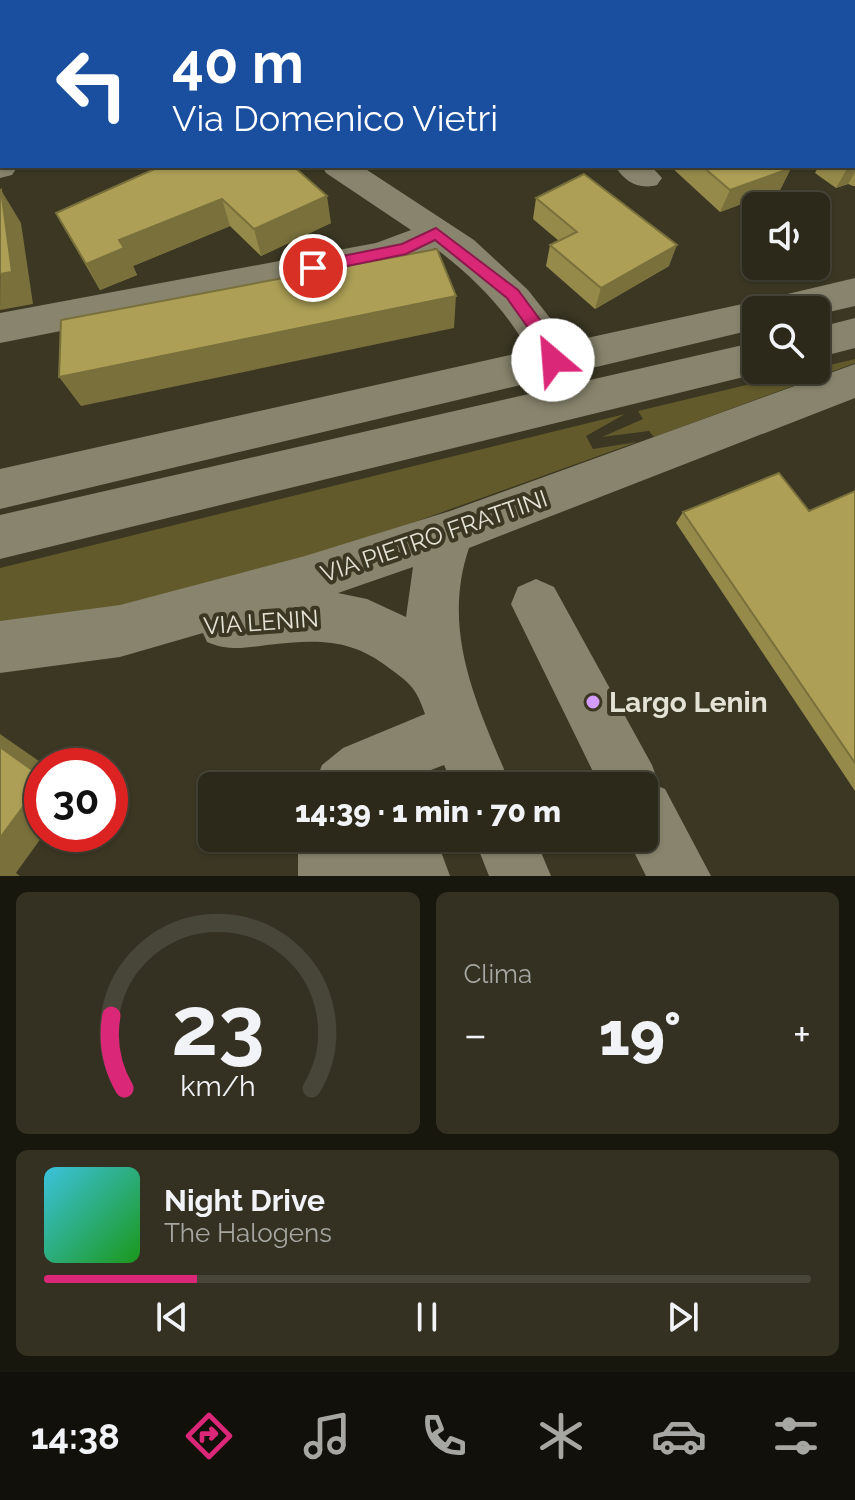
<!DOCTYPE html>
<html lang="it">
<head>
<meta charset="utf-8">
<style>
  :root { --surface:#2c291a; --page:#343123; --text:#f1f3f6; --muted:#a6a6a2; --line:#484539; --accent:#db2777 }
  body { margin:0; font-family:Raleway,sans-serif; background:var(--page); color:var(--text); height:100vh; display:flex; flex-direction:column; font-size:30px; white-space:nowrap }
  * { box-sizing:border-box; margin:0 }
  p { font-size:26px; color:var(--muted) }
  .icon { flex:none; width:44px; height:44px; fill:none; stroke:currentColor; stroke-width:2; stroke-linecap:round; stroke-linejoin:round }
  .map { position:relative; height:876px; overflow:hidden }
  .panel { display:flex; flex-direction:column; gap:16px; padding:16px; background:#18170e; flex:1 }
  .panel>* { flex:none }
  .guide { position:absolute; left:0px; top:0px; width:856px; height:168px; box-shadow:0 2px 6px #0004,0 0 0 2px var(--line); background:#1a4fa0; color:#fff; overflow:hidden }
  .tools { position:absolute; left:742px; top:192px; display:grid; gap:16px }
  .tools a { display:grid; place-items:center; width:88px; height:88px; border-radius:12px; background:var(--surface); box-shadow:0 2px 6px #0004,0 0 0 2px var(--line); font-size:40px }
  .speed { position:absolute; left:24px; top:748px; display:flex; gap:16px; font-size:40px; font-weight:700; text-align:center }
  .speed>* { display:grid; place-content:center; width:104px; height:104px; border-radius:50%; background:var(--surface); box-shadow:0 2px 6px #0004,0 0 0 2px var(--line); line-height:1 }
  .speed .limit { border:12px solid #d22; background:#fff; color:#111 }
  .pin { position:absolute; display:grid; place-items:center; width:68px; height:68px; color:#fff; margin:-34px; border:4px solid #fff; border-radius:50%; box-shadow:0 2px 8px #0007 }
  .me { position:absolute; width:88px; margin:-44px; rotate:333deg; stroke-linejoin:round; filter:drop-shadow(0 0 6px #0008) }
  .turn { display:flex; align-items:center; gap:28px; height:168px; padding:0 40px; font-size:36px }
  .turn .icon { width:104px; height:104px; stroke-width:2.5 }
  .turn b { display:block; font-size:56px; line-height:68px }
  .big { font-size:60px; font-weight:800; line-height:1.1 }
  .panel .tile { flex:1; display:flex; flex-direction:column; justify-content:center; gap:12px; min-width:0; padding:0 28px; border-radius:12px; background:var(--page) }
  .panel .dial { align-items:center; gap:0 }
  .dial svg { height:208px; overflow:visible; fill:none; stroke:var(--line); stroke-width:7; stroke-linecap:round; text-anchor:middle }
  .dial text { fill:var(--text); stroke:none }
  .song { display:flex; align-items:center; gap:24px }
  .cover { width:96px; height:96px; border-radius:12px; background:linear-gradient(135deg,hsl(190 70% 55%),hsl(120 70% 35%)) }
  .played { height:8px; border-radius:4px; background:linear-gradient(90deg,var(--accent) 20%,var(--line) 20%) }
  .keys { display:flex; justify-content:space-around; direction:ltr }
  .heat { display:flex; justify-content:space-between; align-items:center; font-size:44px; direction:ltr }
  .panel .tiles { flex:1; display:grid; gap:16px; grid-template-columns:1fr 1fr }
  .tile:last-child { grid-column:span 2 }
  .trip { position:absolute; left:198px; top:772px; width:460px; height:80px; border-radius:12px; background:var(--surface); box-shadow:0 2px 6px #0004,0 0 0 2px var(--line); font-weight:800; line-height:80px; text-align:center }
  .tab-bar { display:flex; height:128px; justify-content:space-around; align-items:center; background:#12100a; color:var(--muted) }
  .tab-bar .icon { width:56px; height:56px }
  .tab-bar .selected { color:var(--accent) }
  .tab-bar b { font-size:36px; color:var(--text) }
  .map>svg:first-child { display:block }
</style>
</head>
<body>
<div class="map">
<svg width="855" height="876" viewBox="0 0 855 876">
  <rect width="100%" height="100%" fill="#3b3723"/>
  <g fill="#625a2b">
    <path d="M855 359V363L654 437 649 431 602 437 643 419 638 411Z"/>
    <path d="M625 414 586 436 593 449 637 442 284 569 229 584 0 631V568Z"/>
  </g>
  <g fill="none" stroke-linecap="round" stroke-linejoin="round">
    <g fill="#88846d" fill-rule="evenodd">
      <rect x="702" y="0" width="26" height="2"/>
      <path d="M763 0H790L762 2Z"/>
      <path d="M855 56V75L854 76V57Z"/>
      <path d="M0 156 2 166H18L12 175 0 178Z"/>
      <path d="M322 166H361L474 240 528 290 550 318 564 343 756 301 764 303 779 296 855 278V306L816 315V310H756V329L0 509V469L528 351C507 310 472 276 435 248L419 257 376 269 0 343V313L376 243 411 230 326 173Z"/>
      <path d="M615 166H651L662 178 657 185C638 190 625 182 615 166Z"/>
      <path d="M855 318V348L816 358V328Z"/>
      <path d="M756 342V370H768L756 374 0 559V515Z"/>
      <path d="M855 364V398L469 548C440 634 479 708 511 786H453L444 765 389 786H314L322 765 343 748 425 714C416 688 411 684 389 668 349 637 315 640 267 645 244 648 228 651 207 642L203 633 120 657 0 673V621L120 605 305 556 450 511ZM413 567 406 617 367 599 338 593Z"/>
      <path d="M536 579 554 587 652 765 660 787 665 789 711 876H646L627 838H644V786H600L511 604 518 587Z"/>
      <path d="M298 838H436L450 876H298Z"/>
      <path d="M474 838H535L551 876H489Z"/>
    </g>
  </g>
  <g fill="#958a4a">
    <path d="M393 0H440L439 2H393Z"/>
    <path d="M855 127V186H853L848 184 836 188 815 173 819 166H854Z"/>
    <path d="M161 166 331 223 261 256 230 226 133 266 137 275 100 290 56 213Z"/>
    <path d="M670 166H788L791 168 780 190 720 212Z"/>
    <path d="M536 198 669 266 595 309 546 266 550 245 559 241 533 219Z"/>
    <path d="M855 491V791L676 523 683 512 809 511Z"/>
  </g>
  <g fill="#79703c">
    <path d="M308 0H338L336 2H306Z"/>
    <path d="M430 0H440L439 2H428Z"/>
    <path d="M823 0H855V10H854V2H822Z"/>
    <path d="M2 98V132L0 133V100Z"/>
    <path d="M855 164V172L848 184 836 188 848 167 854 166Z"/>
    <path d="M791 168 780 190 720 212 730 190Z"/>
    <path d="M1 190 21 223 33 304 0 310Z"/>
    <path d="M327 196 331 223 261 256 254 229Z"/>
    <path d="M222 199 230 226 133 266 137 275 100 290 86 264 119 240Z"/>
    <path d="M677 245 669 266 595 309 601 288Z"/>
    <path d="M456 296 454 328 81 406 59 377Z"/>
    <path d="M0 734 46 766H42V777L0 747Z"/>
    <path d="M42 781V834H44L16 873 20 876H0V838Z"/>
  </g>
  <g fill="#ada056" stroke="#79703c" stroke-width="2">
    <path d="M0 0H308L306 2H2V98L0 100Z"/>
    <path d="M404 0H430L428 2H412Z"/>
    <rect x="478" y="0" width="184" height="2"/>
    <path d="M854 13H855L854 51Z"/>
    <path d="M855 127V164L854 165V128Z"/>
    <path d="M161 166H293L327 196 254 229 222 199 119 240 124 248 86 264 56 213Z"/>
    <path d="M702 166H788L791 168 730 190Z"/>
    <path d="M584 174 677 245 601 288 550 245 577 232 536 198Z"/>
    <path d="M1 190 12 272 0 274V191Z"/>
    <path d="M437 249 456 296 59 377 61 320Z"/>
    <path d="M779 473 809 511 855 491V763L683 512Z"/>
    <path d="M0 747 42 777V781L0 838Z"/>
  </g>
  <path fill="#db2777" stroke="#8e194d" stroke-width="2" d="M436 228 518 290 549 332 562 360 559 365H547L536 339 507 298 435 240 406 254 313 273 305 268 313 262 402 244Z"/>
  <circle fill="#d39cfc" stroke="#3b3723" stroke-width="3" cx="593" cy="702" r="8"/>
  <g text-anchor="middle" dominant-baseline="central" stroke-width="8" stroke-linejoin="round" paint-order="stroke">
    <g font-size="24" fill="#e4e2d5" stroke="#3b3723">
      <text transform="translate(434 536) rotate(-19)">VIA PIETRO FRATTINI</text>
      <text transform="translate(261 622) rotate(-4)">VIA LENIN</text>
    </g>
    <g font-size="28" font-weight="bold" fill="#e4e2d5" stroke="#3b3723" text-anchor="start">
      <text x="609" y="702">Largo Lenin</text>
    </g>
  </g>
</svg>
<div class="tools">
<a><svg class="icon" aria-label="sound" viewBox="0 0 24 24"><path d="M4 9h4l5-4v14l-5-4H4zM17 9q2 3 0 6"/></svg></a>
<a><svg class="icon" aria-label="search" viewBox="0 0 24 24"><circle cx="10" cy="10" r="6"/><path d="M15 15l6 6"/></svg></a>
</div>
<div class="speed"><div class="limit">30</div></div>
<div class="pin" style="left:313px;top:268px;background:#d93025"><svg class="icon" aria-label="arrive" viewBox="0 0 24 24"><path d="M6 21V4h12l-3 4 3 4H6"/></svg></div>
<svg class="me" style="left:553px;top:360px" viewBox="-20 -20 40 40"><circle r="19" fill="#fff"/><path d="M0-13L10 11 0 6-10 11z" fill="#db2777"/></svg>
<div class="trip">14:39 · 1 min · 70 m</div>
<div class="guide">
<div class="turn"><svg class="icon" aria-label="left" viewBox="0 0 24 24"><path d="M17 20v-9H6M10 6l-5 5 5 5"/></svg><div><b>40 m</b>Via Domenico Vietri</div></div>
</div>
</div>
<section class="panel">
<div class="tiles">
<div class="tile dial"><svg viewBox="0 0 100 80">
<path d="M14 69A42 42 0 1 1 86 69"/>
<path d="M14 69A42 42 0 0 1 9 41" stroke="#db2777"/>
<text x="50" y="56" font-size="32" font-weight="700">23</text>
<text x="50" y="72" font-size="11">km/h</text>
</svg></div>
<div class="tile"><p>Clima</p>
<div class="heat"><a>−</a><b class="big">19°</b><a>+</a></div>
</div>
<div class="tile">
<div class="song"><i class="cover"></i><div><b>Night Drive</b><p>The Halogens</p></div></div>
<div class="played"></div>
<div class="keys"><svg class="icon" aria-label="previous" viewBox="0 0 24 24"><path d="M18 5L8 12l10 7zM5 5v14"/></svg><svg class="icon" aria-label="pause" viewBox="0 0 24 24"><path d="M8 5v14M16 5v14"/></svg><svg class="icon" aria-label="next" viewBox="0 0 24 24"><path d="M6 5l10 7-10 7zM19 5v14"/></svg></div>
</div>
</div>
</section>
<nav class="tab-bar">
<b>14:38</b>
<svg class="icon selected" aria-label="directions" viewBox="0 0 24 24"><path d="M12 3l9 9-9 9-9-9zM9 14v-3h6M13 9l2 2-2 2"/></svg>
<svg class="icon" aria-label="music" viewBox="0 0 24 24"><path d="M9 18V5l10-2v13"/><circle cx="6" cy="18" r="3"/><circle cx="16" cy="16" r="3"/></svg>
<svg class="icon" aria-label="phone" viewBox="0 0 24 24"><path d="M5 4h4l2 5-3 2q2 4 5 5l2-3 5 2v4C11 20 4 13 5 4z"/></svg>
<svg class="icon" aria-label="climate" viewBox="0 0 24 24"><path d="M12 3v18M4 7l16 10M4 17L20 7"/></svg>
<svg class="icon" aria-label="car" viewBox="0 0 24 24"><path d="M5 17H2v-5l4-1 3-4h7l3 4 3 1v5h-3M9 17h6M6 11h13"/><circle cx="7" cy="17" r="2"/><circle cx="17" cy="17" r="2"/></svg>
<svg class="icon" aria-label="filters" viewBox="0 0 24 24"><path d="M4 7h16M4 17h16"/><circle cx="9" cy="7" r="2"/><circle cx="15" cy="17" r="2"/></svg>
</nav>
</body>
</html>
